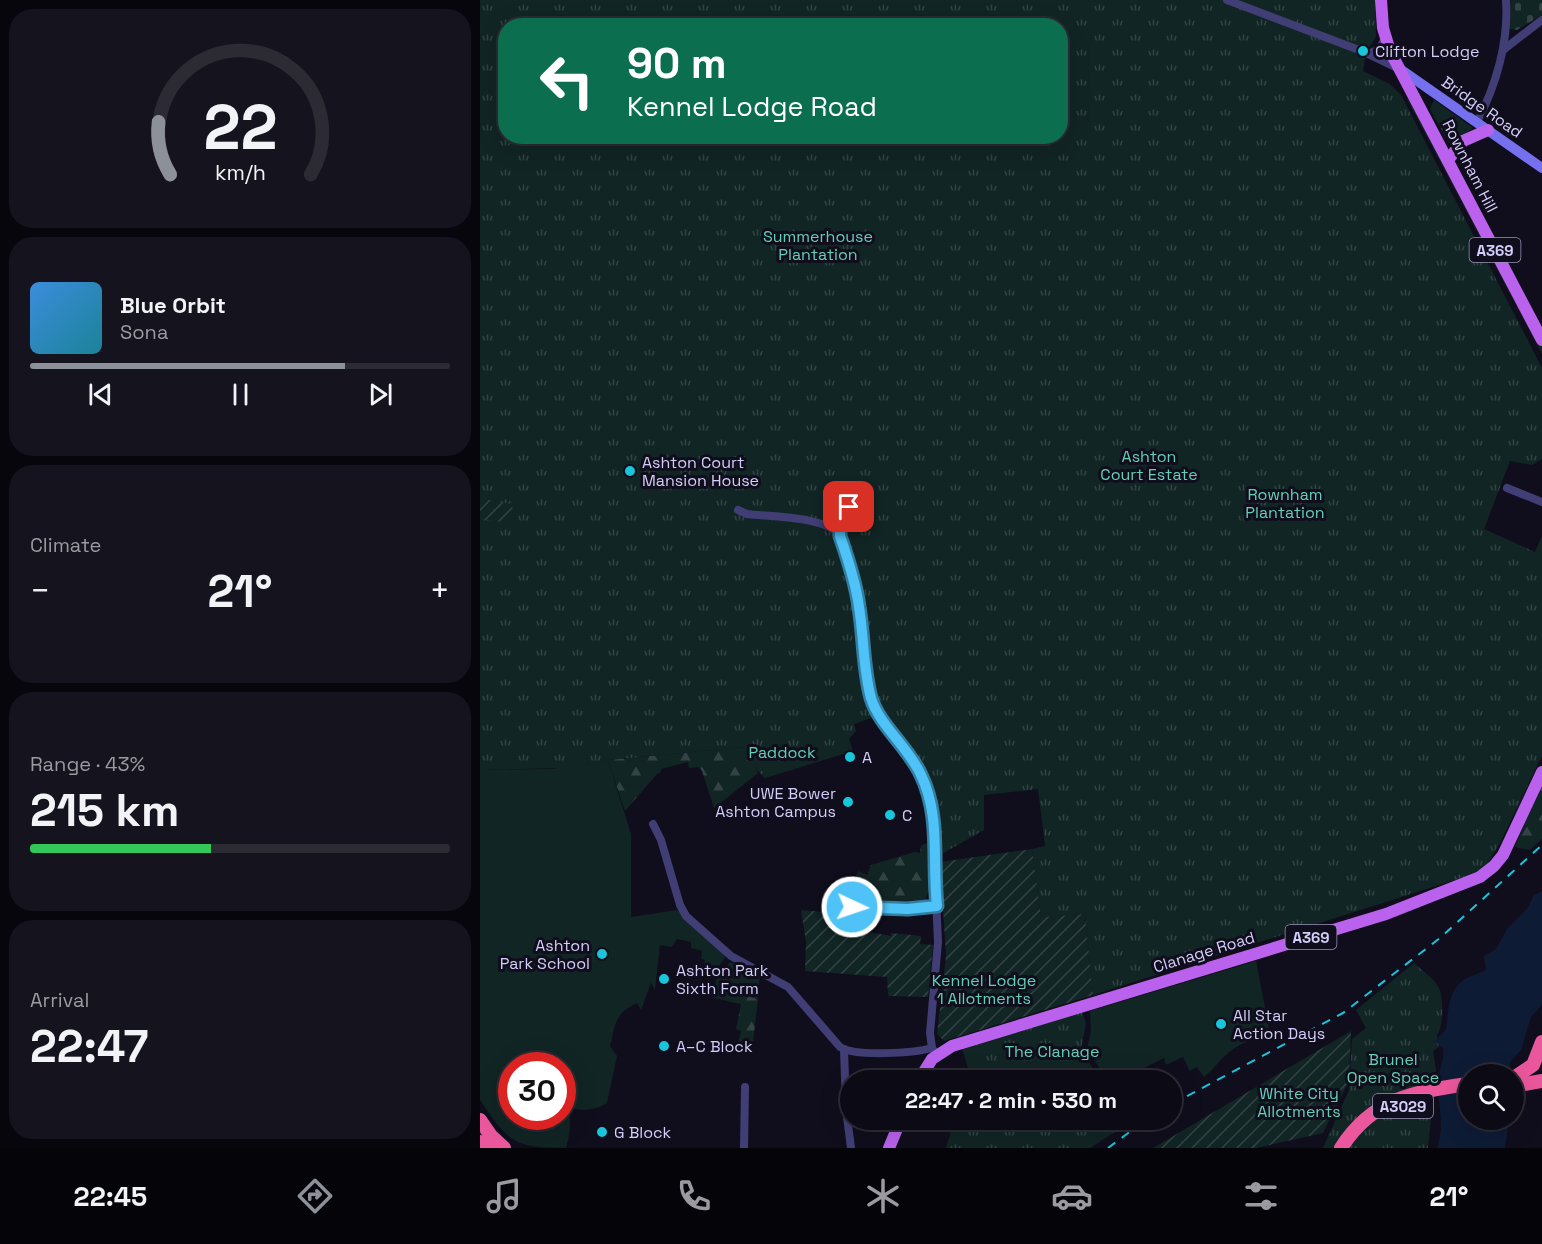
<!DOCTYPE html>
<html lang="en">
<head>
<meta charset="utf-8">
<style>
  :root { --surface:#0c0a15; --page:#15131e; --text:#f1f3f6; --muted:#9a9aa0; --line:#2c2b34; --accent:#8c9099 }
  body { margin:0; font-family:"Space Grotesk",sans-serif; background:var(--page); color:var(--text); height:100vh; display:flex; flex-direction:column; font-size:22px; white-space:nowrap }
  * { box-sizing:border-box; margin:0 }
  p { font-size:20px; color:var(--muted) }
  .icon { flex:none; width:33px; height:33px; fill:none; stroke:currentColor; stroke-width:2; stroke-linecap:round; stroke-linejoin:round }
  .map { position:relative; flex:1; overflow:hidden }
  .side { display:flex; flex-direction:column; gap:9px; padding:9px; background:#07060c; width:480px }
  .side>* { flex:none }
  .top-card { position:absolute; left:18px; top:18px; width:570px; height:126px; border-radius:24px; box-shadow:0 6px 24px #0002,0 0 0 2px var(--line); background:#0b6e4f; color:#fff; overflow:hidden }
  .fabs { position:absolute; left:978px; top:1064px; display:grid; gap:12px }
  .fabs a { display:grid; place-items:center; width:66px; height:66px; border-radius:50%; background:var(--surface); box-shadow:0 6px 24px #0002,0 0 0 2px var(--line); font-size:30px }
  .speed { position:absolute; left:18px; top:1052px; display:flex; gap:12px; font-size:30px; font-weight:700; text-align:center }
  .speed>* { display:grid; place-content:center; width:78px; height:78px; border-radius:50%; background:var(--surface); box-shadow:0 6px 24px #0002,0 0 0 2px var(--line); line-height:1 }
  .speed .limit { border:9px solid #d22; background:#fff; color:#111 }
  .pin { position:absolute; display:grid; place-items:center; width:51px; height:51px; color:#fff; margin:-26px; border-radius:12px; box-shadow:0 3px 9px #0006 }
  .me { position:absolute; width:66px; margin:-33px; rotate:93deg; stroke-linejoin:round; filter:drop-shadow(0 0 4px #0008) }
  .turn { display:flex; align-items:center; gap:21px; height:126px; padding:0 30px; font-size:27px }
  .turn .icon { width:78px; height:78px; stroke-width:2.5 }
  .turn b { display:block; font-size:42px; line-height:51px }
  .big { font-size:45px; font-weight:800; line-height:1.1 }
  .side .widget { flex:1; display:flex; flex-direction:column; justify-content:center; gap:9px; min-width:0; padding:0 21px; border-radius:24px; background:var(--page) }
  .side .dial { align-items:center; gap:0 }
  .dial svg { height:156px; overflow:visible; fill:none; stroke:var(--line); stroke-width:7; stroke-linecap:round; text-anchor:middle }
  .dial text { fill:var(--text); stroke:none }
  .song { display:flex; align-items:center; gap:18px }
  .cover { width:72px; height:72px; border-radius:9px; background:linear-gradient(135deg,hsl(210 70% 55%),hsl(190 70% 35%)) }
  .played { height:6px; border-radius:3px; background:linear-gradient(90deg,var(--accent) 75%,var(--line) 75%) }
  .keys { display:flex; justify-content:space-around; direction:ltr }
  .heat { display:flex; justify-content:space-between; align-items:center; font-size:33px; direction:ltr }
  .charge { height:9px; border-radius:4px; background:linear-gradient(90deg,#34c759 43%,var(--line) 0) }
  .trip { position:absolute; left:360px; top:1070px; width:342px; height:60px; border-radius:30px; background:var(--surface); box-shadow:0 6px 24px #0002,0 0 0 2px var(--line); font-weight:800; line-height:60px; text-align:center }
  .dock { display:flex; height:96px; justify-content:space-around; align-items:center; background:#050408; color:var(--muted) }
  .dock .icon { width:42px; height:42px }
  .dock .active { color:var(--accent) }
  .dock b { font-size:27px; color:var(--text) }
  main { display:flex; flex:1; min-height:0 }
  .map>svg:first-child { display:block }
</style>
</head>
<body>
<main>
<section class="side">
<div class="widget dial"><svg viewBox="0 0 100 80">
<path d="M14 69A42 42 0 1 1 86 69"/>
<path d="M14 69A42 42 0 0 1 8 42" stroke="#8c9099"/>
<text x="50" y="56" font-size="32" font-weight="700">22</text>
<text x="50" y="72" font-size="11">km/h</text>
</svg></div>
<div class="widget">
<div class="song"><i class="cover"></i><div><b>Blue Orbit</b><p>Sona</p></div></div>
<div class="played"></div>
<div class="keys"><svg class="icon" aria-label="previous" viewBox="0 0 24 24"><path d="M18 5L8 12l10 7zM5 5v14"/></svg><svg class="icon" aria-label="pause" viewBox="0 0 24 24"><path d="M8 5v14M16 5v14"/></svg><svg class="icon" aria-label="next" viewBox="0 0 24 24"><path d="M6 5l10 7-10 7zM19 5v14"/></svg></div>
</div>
<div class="widget"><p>Climate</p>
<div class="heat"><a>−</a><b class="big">21°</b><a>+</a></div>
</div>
<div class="widget"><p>Range · 43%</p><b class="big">215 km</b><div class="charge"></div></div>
<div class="widget"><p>Arrival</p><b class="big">22:47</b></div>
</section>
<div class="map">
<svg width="1062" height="1148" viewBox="0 0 1062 1148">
  <defs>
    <pattern id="forest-firs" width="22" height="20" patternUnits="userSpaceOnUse" patternTransform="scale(1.5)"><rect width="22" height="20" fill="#112524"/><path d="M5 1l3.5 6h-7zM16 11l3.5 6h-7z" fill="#334345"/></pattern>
    <pattern id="cemetery-stones" width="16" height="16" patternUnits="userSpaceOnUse" patternTransform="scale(1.5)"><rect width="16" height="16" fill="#112524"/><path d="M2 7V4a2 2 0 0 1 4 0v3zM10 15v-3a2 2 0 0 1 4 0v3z" fill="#334345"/></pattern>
    <pattern id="park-tufts" width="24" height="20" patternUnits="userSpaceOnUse" patternTransform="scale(1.5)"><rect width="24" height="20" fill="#112524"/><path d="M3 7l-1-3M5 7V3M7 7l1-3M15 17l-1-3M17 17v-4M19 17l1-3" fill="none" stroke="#334345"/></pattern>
    <pattern id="garden-furrows" width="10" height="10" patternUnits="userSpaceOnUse" patternTransform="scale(1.5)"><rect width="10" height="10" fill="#112524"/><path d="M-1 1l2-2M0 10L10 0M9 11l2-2" fill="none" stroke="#334345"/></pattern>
  </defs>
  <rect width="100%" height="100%" fill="#100e1c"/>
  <g fill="#112524" fill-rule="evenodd">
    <path d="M931 98 1051 326 1062 347V354L927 99Z"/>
    <path d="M128 760 151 834V917L197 910 243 953 245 958 237 968 233 965 220 981 225 960 221 959 222 951 211 948V942L197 939 192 947 180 945 175 990 171 983 161 1010 157 1003C134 1014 136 1023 130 1046L137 1056 127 1103C117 1110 96 1113 87 1105 92 1114 90 1136 86 1148 34 1148 29 1143 0 1100V770L72 769ZM32 1065H82V1116H32Z"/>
    <path d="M776 961 789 1028C778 1041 765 1040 752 1050 743 1056 734 1069 724 1077L717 1067 710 1071 703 1057 686 1065 684 1058 640 1080H627L607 1048 611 1031 610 1011Z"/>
    <path d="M250 962 280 975 278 999 253 993 251 1002 231 997 237 978Z"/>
  </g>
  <g fill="url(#forest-firs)">
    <path d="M954 100 993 128 970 145 950 109Z"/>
    <path d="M263 747 270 753 278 773 234 808 222 771 218 767 209 768 208 762 181 769V772L177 774 145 811 128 760Z"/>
    <path d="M1062 783V839L1050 850 1035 847Z"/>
    <path d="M448 843 450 887 444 904 428 907 377 903 373 885 378 871 387 875 391 865 435 852 440 853 441 845Z"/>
    <path d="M253 993 278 999 273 1042 258 1044 261 1031 256 1029 261 1004 251 1002Z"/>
  </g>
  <path fill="url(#cemetery-stones)" d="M1031 0H1062V15L1037 30 1030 29Z"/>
  <g fill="url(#park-tufts)" fill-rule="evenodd">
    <path d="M0 0H895L896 36 886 53 883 71 910 84 921 95 1062 368V459L1052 465 1030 461 1004 529 1055 552 1062 536V756L1020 843 1003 871 613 995 605 914 561 917 552 849 565 846 558 789 504 795V830L460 855C458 832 459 806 450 785 438 755 415 728 396 702L390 704 396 715 394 717 374 724 376 731 369 739 373 751 285 778C274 769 273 756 263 747L128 760 84 768 0 770ZM26 26H580V136H26Z"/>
    <path d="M934 963C941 970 955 979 959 988 964 1000 963 1026 957 1036L959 1047 953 1051 956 1069 948 1148H843L869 1090 872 1039 886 1028 876 1010Z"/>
    <path d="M602 1012 606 1023 601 1049 620 1080H488L490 1075 482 1048Z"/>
    <path d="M475 1119H644L647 1124 610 1148H466Z"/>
  </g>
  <g fill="url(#garden-furrows)">
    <path d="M0 498 32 504 33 513 29 523 0 519Z"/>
    <path d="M552 849 561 917 605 914 613 995 464 1041 457 1034 466 956 460 862Z"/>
    <path d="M321 910 375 915 374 922 379 923 378 930 411 936V933L441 936 440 944 453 945 448 997 408 996 407 977 325 971 326 942Z"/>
    <path d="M871 1031 869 1081 843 1133 776 1148H673Z"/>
  </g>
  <path fill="#0e1b35" d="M1062 891V1005L1051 1017 1041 1050 1030 1062 1029 1074H988V1119H1029L1025 1148H957C966 1124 957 1105 958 1081 958 1069 965 1061 963 1048L955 1041 966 1029C968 1015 968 989 984 980 990 975 999 974 1006 970L1004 956 1016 949 1027 929 1047 909 1054 895Z"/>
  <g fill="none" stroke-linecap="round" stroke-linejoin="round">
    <g stroke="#403e75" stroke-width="8">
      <path d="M747 0 879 50"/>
      <path d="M1023 50 1062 20"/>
      <path d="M886 53 919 69"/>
      <path d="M889 54 900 48 905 38"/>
      <path d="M997 122C1016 86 1029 41 1026 0"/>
      <path d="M1027 488 1062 502"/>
      <path d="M258 510 267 514C290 517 347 516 360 536L380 608 388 686 392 702 436 765 452 808 458 942 450 1033 452 1048 457 1055"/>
      <path d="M360 535 371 502"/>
      <path d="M173 824 181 840 200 905 206 916 251 956 308 987 360 1047C375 1057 434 1053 452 1048"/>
      <path d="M355 905 428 909 457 906"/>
      <path d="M364 1049 366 1109 371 1148"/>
      <path d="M264 1148 265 1087"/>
    </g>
    <path stroke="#7470ee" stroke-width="10" d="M923 71 1062 168"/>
    <g stroke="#ba62ed" stroke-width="12">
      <path d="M901 0 903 28 910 51 1062 340"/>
      <path d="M968 160 983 141 1008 130"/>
      <path d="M439 1080 452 1059 472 1046 906 914 1000 877 1014 866 1023 855 1062 772"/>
      <path d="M409 1148 421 1119"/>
    </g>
    <g stroke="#eb579c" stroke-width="14">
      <path d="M1035 1077 1053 1065 1062 1042"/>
      <path d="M1034 1086 1062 1081"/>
      <path d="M0 1120 11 1136 24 1148"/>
      <path d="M0 1142 19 1147"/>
      <path d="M861 1148C893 1098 934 1092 988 1084"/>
    </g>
    <g stroke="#19c5da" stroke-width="2" stroke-dasharray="9 8" stroke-linecap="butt">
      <path d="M692 1104 863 1013 960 938 1062 845"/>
      <path d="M628 1148 667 1119"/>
    </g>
  </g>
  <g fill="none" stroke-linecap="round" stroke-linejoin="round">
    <g stroke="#337fa1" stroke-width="15">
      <path id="route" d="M369 507 360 528V536C368 559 376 583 379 607 384 637 383 669 391 698 399 725 429 748 441 775 461 816 452 862 457 906L428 909 372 907"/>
    </g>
    <use href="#route" stroke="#4fc3f7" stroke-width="10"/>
  </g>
  <g fill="#19c5da" stroke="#100e1c" stroke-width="2">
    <circle cx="883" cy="51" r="6"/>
    <circle cx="150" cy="471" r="6"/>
    <circle cx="370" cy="757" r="6"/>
    <circle cx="368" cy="802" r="6"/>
    <circle cx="410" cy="815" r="6"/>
    <circle cx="122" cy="954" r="6"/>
    <circle cx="184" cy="979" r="6"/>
    <circle cx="741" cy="1024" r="6"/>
    <circle cx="184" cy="1046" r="6"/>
    <circle cx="122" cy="1132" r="6"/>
  </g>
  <g text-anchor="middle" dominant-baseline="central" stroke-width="6" stroke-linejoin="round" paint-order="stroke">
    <g fill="#100e1c" stroke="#9894b7" stroke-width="1.5">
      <rect x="989.5" y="238" width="51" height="24" rx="4.5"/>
      <rect x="805.5" y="925" width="51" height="24" rx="4.5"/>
      <rect x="893" y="1094" width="60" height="24" rx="4.5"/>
    </g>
    <g font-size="15" font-weight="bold" fill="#d3cef9">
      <text x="1015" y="250">A369</text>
      <text x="831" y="937">A369</text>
      <text x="923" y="1106">A3029</text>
    </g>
    <g font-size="16" fill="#d3cef9" stroke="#100e1c" text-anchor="start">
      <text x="895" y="51">Clifton Lodge</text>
      <text x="162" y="462">Ashton Court<tspan x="162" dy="18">Mansion House</tspan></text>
      <text x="382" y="757">A</text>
      <text x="356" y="793" text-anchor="end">UWE Bower<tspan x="356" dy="18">Ashton Campus</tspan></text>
      <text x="422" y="815">C</text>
      <text x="110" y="945" text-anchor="end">Ashton<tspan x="110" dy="18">Park School</tspan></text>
      <text x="196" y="970">Ashton Park<tspan x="196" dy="18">Sixth Form</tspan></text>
      <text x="753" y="1015">All Star<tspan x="753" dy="18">Action Days</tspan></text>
      <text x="196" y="1046">A–C Block</text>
      <text x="134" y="1132">G Block</text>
    </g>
    <g font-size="16" fill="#d3cef9" stroke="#100e1c">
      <text transform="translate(1002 107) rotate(35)">Bridge Road</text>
      <text transform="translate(990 166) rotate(63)">Rownham Hill</text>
      <text transform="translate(724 952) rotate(-17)">Clanage Road</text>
    </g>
    <g font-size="16" fill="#63d0b6" stroke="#100e1c">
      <text x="338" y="236">Summerhouse<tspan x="338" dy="18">Plantation</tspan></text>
      <text x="669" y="456">Ashton<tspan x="669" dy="18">Court Estate</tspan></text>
      <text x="805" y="494">Rownham<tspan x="805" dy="18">Plantation</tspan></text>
      <text x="302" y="752">Paddock</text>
      <text x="504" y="980">Kennel Lodge<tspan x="504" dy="18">1 Allotments</tspan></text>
      <text x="572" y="1051">The Clanage</text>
      <text x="913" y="1059">Brunel<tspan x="913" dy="18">Open Space</tspan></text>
      <text x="819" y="1093">White City<tspan x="819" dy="18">Allotments</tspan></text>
    </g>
  </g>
</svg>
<div class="fabs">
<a><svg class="icon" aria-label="search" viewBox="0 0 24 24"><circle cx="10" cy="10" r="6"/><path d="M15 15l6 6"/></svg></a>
</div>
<div class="speed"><div class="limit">30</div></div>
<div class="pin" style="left:369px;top:507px;background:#d93025"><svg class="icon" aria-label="arrive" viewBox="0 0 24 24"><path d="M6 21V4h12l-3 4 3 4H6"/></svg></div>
<svg class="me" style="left:372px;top:907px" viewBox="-20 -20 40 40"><circle r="17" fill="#4fc3f7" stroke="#fff" stroke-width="3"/><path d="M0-11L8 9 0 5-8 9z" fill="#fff"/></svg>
<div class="trip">22:47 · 2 min · 530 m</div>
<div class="top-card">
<div class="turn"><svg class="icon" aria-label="left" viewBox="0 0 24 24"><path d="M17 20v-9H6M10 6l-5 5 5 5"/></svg><div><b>90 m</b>Kennel Lodge Road</div></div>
</div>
</div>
</main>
<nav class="dock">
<b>22:45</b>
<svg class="icon active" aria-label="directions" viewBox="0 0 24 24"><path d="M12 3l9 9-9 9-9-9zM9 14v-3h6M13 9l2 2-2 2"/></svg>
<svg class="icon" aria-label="music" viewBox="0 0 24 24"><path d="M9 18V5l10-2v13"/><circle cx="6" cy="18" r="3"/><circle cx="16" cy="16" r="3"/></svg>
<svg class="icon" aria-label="phone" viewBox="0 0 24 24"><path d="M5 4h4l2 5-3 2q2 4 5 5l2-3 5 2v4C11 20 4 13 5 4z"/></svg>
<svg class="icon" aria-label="climate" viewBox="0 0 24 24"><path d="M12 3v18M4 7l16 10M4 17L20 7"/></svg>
<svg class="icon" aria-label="car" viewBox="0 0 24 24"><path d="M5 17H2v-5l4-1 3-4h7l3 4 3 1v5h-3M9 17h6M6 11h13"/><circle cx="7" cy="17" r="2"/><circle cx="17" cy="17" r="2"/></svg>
<svg class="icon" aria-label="filters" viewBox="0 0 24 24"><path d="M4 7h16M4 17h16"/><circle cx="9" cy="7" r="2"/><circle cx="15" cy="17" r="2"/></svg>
<b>21°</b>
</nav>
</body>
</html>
